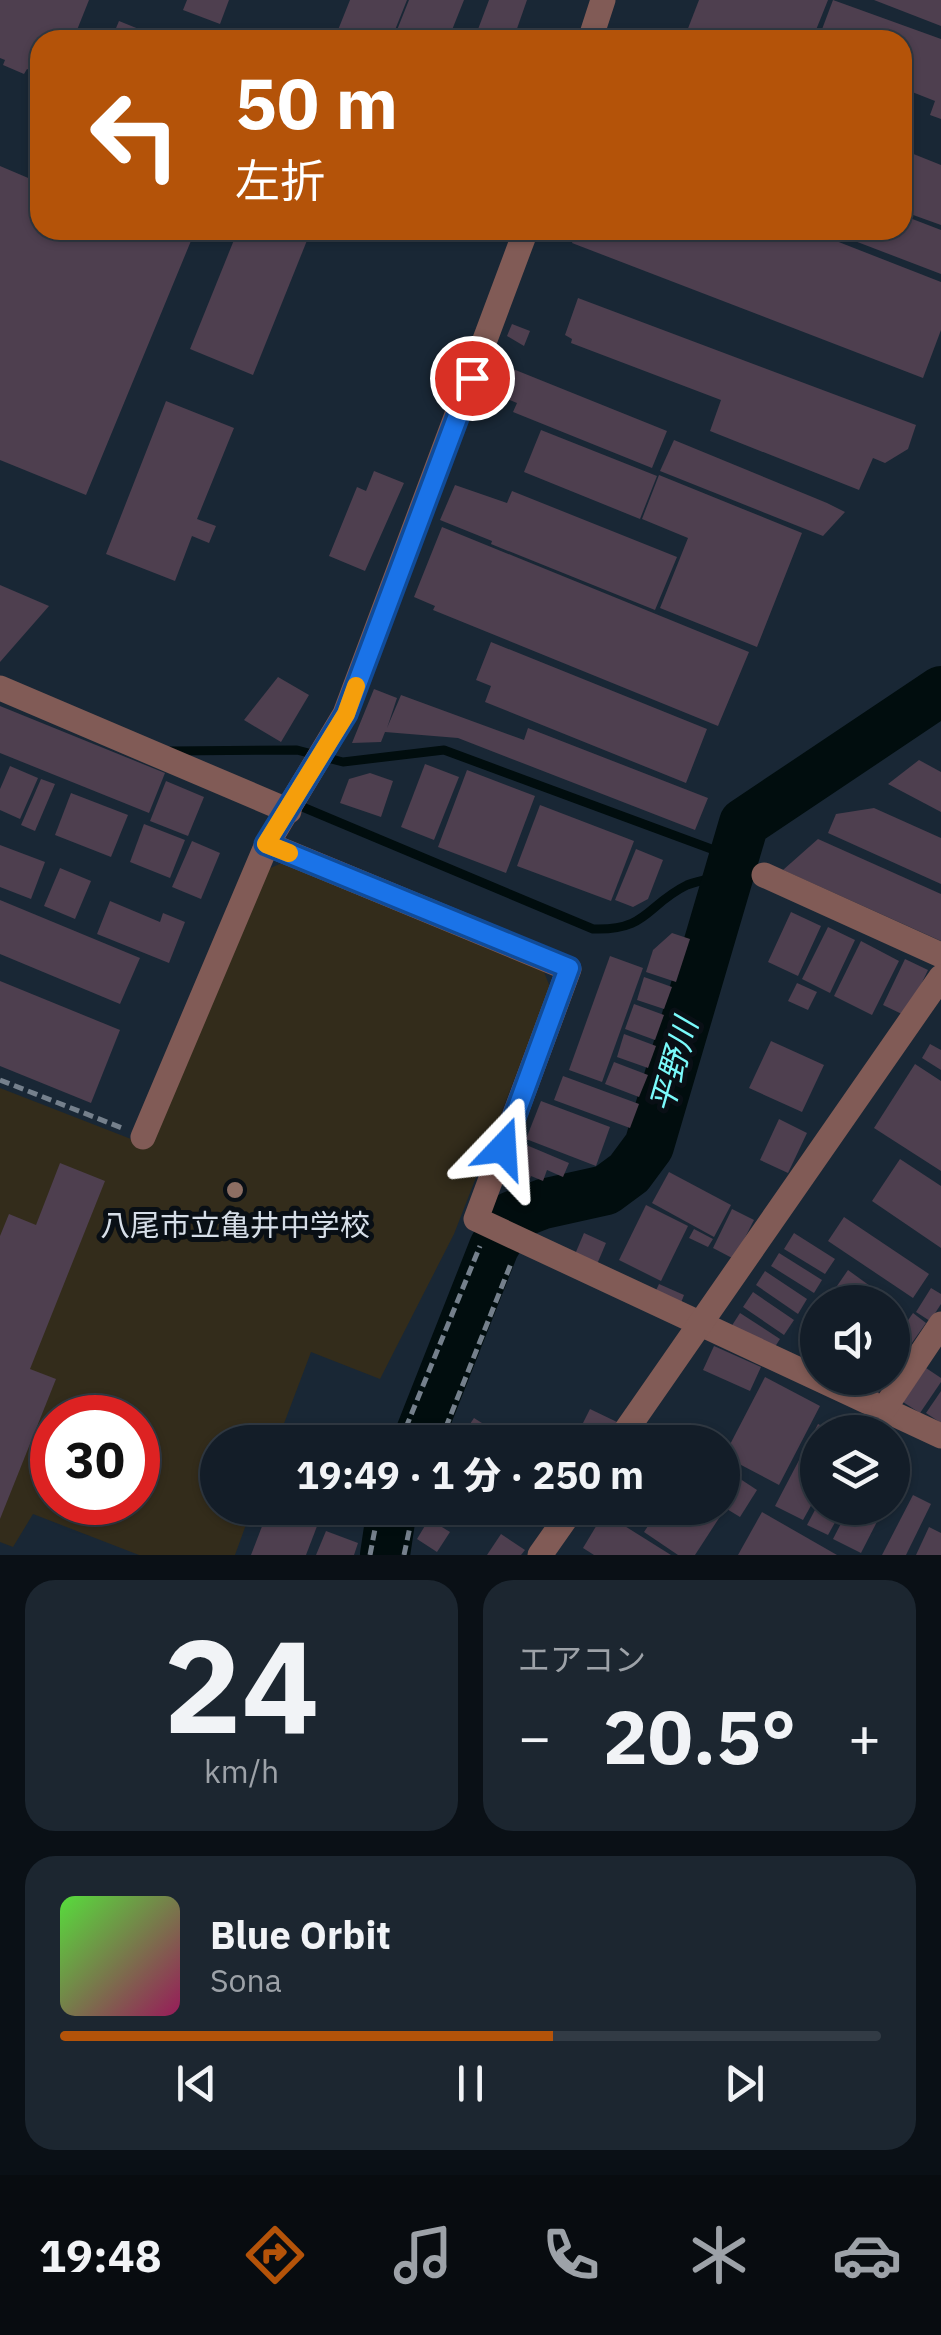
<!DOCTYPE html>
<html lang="ja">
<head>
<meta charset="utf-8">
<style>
  :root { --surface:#131d28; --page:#1c2630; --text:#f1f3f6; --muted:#9da2a8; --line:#323b45; --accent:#b45309 }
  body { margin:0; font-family:"IBM Plex Sans","Noto Sans JP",sans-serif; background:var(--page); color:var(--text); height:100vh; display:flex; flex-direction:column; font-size:38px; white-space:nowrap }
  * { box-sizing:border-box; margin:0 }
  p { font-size:32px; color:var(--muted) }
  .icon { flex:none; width:55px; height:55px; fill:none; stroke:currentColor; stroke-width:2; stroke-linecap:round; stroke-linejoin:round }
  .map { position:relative; height:1555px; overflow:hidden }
  .side { display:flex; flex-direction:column; gap:25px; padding:25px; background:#0a1016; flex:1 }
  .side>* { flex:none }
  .top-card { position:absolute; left:30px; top:30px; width:882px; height:210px; border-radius:30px; box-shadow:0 2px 8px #0004,0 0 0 2px var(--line); background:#b45309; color:#fff; overflow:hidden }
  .buttons { position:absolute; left:800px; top:1285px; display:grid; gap:20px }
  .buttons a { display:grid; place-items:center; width:110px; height:110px; border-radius:50%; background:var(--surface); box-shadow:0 2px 8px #0004,0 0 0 2px var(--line); font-size:50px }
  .speed { position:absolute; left:30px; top:1395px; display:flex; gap:20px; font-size:50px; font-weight:700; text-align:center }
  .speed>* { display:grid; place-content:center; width:130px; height:130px; border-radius:50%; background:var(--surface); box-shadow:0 2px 8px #0004,0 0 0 2px var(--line); line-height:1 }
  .speed .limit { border:15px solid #d22; background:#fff; color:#111 }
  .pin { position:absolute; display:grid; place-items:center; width:85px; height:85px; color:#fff; margin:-42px; border:5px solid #fff; border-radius:50%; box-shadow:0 2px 10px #0007 }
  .me { position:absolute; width:110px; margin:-55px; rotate:20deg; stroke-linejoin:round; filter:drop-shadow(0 0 8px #0008) }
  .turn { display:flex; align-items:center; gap:35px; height:210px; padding:0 40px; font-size:45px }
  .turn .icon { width:130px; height:130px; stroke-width:2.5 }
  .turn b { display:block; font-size:70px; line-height:85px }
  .big { font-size:75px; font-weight:800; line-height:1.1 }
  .side .widget { flex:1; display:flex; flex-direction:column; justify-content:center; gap:15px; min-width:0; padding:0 35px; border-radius:30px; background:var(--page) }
  .side .dial { align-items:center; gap:0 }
  .dial b { font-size:130px; line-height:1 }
  .song { display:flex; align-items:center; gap:30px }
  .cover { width:120px; height:120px; border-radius:15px; background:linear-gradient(135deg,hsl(110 70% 55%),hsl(330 70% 35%)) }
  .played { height:10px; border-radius:5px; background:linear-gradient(90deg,var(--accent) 60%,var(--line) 60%) }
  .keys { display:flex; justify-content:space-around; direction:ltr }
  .heat { display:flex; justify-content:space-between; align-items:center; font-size:55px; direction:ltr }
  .side .tiles { flex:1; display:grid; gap:25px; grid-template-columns:1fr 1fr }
  .widget:last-child { grid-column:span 2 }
  .trip { position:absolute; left:200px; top:1425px; width:540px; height:100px; border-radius:50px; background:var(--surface); box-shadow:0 2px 8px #0004,0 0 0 2px var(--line); font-weight:800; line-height:100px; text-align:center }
  .dock { display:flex; height:160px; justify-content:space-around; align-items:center; background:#080c10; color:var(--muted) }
  .dock .icon { width:70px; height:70px }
  .dock .on { color:var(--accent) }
  .dock b { font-size:45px; color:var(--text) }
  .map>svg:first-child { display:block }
</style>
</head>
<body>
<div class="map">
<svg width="941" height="1555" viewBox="0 0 941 1555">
  <rect width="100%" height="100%" fill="#192735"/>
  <path fill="#332c1b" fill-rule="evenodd" d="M289 860 542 967 550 987 454 1234 380 1379 311 1352 277 1442H218V1508H252L235 1555H139L33 1514 13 1547 0 1542V1088L149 1146 268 869ZM52 1418H138V1502H52Z"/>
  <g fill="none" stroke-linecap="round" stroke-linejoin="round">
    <g stroke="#010d0e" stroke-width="9">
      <path d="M171 751 297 750 343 762 444 750 733 857"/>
      <path d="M293 803 593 929C648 931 646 905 687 885 699 880 715 878 727 875"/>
    </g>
    <g stroke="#010d0e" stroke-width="50">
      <path d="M417 1442 494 1247 512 1216 543 1204 606 1190 629 1173 649 1146 744 823 941 691"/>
      <path d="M385 1555 392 1508"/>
    </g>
  </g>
  <g fill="#4e3f4f">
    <path d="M0 0H89L73 40H40V74L27 69 24 74 3 65 5 60 0 58Z"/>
    <path d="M187 0H229L220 24 183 10Z"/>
    <path d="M350 0H407L391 40H334Z"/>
    <path d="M409 0H464L448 40H393Z"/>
    <path d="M489 0H527L513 40H474Z"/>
    <path d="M699 0H828L812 40H711L687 31Z"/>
    <path d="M833 0 941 39V119L930 115 935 101 902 88V40H818Z"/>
    <path d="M874 0H941V26Z"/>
    <path d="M119 21 166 40H111Z"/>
    <path d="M902 139 910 142 906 151 941 165V225L902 211Z"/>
    <path d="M0 166 40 183V230H178L193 236 86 495 0 460Z"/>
    <path d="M902 215 941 230V274L826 230H902Z"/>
    <path d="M238 230 308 238 253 375 190 349Z"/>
    <path d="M459 230H494L490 242Z"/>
    <path d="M577 230H808L941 282V330L923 378 572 243Z"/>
    <path d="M578 298 916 425 908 449 885 463 873 458 859 490 710 431 721 400 571 343 572 339 565 335Z"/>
    <path d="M512 324 530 331 524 346 507 336Z"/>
    <path d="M503 365 667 431 652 468 513 412 517 403 493 393Z"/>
    <path d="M166 401 234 428 197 519 216 526 209 543 192 536 175 581 106 554Z"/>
    <path d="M541 430 657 476 640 519 524 472Z"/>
    <path d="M674 440 827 503 845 512 823 536 660 471Z"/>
    <path d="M374 471 404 483 365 571 329 556 357 487 366 491Z"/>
    <path d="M659 475 802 533 757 647 660 608 688 538 642 519Z"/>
    <path d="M455 485 507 503 512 491 677 557 655 610 491 544 492 541 440 520Z"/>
    <path d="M442 527 749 652 718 726 433 610 435 606 414 597Z"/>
    <path d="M0 585 49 606 0 662Z"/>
    <path d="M491 642 707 729 686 783 485 702 491 686 476 680Z"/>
    <path d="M278 677 309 695 281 742 244 720Z"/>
    <path d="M374 689 397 698 387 728 401 695 524 740 528 728 708 798 695 830 458 738 385 732 381 742 352 743Z"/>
    <path d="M0 706 165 773 149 813 0 753Z"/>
    <path d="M919 760 941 772V812L888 784Z"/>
    <path d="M425 764 459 777 434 840 401 827Z"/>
    <path d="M10 766 38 778 20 819 0 810V789Z"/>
    <path d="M467 770 535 796 506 873 438 847Z"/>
    <path d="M370 773 393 781 381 817 340 803 349 779Z"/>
    <path d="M41 779 55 784 35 831 21 825Z"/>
    <path d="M166 781 204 797 188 836 150 821Z"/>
    <path d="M71 793 128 815 111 857 55 835Z"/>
    <path d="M540 805 634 841 611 901 517 866Z"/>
    <path d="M874 808 941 838V884L828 833 836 814Z"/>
    <path d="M144 824 185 840 170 878 130 862Z"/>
    <path d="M818 839 941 894V941L783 870Z"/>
    <path d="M192 841 220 853 201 899 172 887Z"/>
    <path d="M0 845 45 862 31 899 0 887Z"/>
    <path d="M636 849 663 860 648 899 633 907 615 900Z"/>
    <path d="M60 868 91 881 75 919 44 906Z"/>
    <path d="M0 900 140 958 120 1004 0 954Z"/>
    <path d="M110 901 160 922 163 913 185 922 169 963 97 934Z"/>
    <path d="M791 912 821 926 798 976 768 962Z"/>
    <path d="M828 927 855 940 830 993 802 979Z"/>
    <path d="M672 933 690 939 676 982 646 972 653 950Z"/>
    <path d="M861 941 899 961 872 1015 834 996Z"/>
    <path d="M610 956 643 968 602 1082 569 1070Z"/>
    <path d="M905 959 928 970 906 1016 883 1005Z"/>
    <path d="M644 977 672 987 664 1009 637 1000Z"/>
    <path d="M0 981 120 1030 91 1103 0 1066Z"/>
    <path d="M797 983 817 992 808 1010 788 1001Z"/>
    <path d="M634 1004 664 1015 655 1040 625 1029Z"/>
    <path d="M624 1034 656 1046 648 1068 617 1057Z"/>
    <path d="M771 1041 824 1065 802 1112 749 1088Z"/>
    <path d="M930 1044 941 1050V1070L922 1058Z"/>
    <path d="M614 1062 648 1075 639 1097 605 1084Z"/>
    <path d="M915 1064 941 1081V1171L874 1128Z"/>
    <path d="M563 1076 639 1104 630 1128 554 1100Z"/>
    <path d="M541 1101 610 1127 596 1166 526 1139Z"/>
    <path d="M779 1119 807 1133 788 1173 760 1160Z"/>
    <path d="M524 1144 569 1163 563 1177 547 1170 543 1181 531 1176 527 1186 510 1178Z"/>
    <path d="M900 1159 941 1186V1248L872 1201Z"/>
    <path d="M60 1163 105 1181 30 1369 56 1379 0 1519V1236L9 1214 36 1225Z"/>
    <path d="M669 1172 731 1205 714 1237 652 1203Z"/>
    <path d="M646 1205 688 1226 661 1281 619 1260Z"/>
    <path d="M732 1209 754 1220 734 1259 713 1248Z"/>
    <path d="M844 1217 929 1274 913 1298 828 1241Z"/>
    <path d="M694 1229 713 1239 708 1247 689 1238Z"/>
    <path d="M584 1233 606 1243 595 1269 573 1259Z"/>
    <path d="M794 1233 835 1259 825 1274 784 1249Z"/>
    <path d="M779 1253 822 1280 814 1293 771 1266Z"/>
    <path d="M848 1270 870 1286 859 1302H826Z"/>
    <path d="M765 1271 807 1299 798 1314 756 1285Z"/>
    <path d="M659 1284 684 1295 679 1308 653 1297Z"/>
    <path d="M931 1288 941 1294V1304L930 1321 916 1312Z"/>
    <path d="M753 1292 794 1320 784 1335 743 1307Z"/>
    <path d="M740 1313 780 1339 771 1353 731 1327Z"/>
    <path d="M913 1313 926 1323 909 1347 896 1338Z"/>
    <path d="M818 1315V1353L800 1341Z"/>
    <path d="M892 1338 908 1349 892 1371Z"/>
    <path d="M714 1346 761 1367 750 1391 703 1370Z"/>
    <path d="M926 1368 941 1378V1382L920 1413 903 1402Z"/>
    <path d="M765 1377 820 1406 779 1485 724 1456Z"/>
    <path d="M866 1378H888L877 1395 861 1386Z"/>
    <path d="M941 1391V1423L926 1413Z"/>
    <path d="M590 1409 617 1422 610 1436 583 1423Z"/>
    <path d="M474 1418 512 1442H458Z"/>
    <path d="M818 1424 834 1432H818V1493L803 1520 775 1506Z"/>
    <path d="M300 1427 341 1442H294Z"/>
    <path d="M662 1429 684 1442H653Z"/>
    <path d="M892 1452 908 1460 892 1491Z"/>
    <path d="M722 1467 757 1490 740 1517 722 1506Z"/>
    <path d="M913 1495 931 1504 906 1555H882Z"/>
    <path d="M269 1508H324L306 1555H251Z"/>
    <path d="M660 1508H709L721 1515 695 1555H678L644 1532Z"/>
    <path d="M816 1508H843L828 1535 807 1525Z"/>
    <path d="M849 1508H884L861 1553 833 1539Z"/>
    <path d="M762 1512 837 1555H738Z"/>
    <path d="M604 1513 671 1555H594L583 1548Z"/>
    <path d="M429 1519 450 1532 437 1552 417 1539Z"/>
    <path d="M929 1527 941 1533V1555H916Z"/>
    <path d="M326 1531 358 1543 354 1555H316Z"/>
    <path d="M501 1534 525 1550 521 1555H487Z"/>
  </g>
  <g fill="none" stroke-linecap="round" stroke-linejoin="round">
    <g stroke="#75808c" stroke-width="5" stroke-dasharray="10 5" stroke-linecap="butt">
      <path d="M0 1080 122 1128"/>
      <path d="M400 1442 480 1246"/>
      <path d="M440 1442 512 1261"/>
      <path d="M370 1555 379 1508"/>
      <path d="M404 1555 414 1508"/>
    </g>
    <g stroke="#815b56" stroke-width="25">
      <path d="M590 40 603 0"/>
      <path d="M0 688 289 811"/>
      <path d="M267 844 569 969 476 1219 941 1436"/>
      <path d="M764 875 941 955"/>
      <path d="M143 1137 267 844 345 714 526 230"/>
      <path d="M884 1409 941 1324"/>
      <path d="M618 1442 941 977"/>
      <path d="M540 1555 573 1508"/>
    </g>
  </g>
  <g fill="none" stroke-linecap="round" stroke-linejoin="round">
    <g stroke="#114b97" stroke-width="25">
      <path id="route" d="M472 378 346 714 266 844 569 968 503 1148"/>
    </g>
    <use href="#route" stroke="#1a73e8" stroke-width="18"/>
    <path stroke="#f59e0b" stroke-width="18" d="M289 853 266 844 346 714 356 686"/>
  </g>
  <circle fill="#8d6e63" stroke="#090f15" stroke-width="4" cx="235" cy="1190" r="10"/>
  <g text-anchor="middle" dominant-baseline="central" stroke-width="10" stroke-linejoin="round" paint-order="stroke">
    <g font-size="30" fill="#d6dee8" stroke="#090f15">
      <text x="235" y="1224">八尾市立亀井中学校</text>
    </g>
    <g font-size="32" font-style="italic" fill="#7afafb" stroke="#090f15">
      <text transform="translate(673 1065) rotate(-74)">平野川</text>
    </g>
  </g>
</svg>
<div class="buttons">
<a><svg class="icon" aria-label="sound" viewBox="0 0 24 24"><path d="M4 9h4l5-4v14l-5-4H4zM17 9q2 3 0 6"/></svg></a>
<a><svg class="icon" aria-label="layers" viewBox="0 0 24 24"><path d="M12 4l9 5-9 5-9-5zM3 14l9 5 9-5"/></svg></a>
</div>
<div class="speed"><div class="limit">30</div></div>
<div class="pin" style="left:472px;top:378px;background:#d93025"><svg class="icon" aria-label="arrive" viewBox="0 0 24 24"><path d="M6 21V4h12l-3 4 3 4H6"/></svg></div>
<svg class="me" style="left:503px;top:1148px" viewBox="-20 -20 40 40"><path d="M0-17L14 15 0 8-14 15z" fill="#1a73e8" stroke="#fff" stroke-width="4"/></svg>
<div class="trip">19:49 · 1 分 · 250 m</div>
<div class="top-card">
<div class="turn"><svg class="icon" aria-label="left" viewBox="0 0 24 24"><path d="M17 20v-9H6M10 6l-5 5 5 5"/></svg><div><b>50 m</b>左折</div></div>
</div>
</div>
<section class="side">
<div class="tiles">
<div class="widget dial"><b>24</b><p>km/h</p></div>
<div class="widget"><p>エアコン</p>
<div class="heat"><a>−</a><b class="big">20.5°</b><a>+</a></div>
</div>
<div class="widget">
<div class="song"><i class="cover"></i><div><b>Blue Orbit</b><p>Sona</p></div></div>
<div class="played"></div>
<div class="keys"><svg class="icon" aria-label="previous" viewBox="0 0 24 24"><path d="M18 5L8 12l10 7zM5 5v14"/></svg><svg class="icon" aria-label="pause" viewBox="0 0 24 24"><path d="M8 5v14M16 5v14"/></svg><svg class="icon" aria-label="next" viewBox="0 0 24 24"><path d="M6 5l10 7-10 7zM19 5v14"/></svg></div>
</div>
</div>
</section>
<nav class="dock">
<b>19:48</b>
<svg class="icon on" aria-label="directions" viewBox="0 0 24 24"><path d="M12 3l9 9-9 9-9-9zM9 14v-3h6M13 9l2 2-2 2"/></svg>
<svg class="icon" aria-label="music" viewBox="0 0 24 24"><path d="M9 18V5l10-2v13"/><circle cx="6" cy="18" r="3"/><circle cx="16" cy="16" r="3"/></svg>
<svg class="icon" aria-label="phone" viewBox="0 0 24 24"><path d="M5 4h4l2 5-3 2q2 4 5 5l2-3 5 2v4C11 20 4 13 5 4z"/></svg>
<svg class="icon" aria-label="climate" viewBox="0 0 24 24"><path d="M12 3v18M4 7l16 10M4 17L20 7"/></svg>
<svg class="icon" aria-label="car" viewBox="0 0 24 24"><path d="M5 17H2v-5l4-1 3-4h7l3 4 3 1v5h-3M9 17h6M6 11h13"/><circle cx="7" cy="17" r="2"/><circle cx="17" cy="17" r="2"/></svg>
</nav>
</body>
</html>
